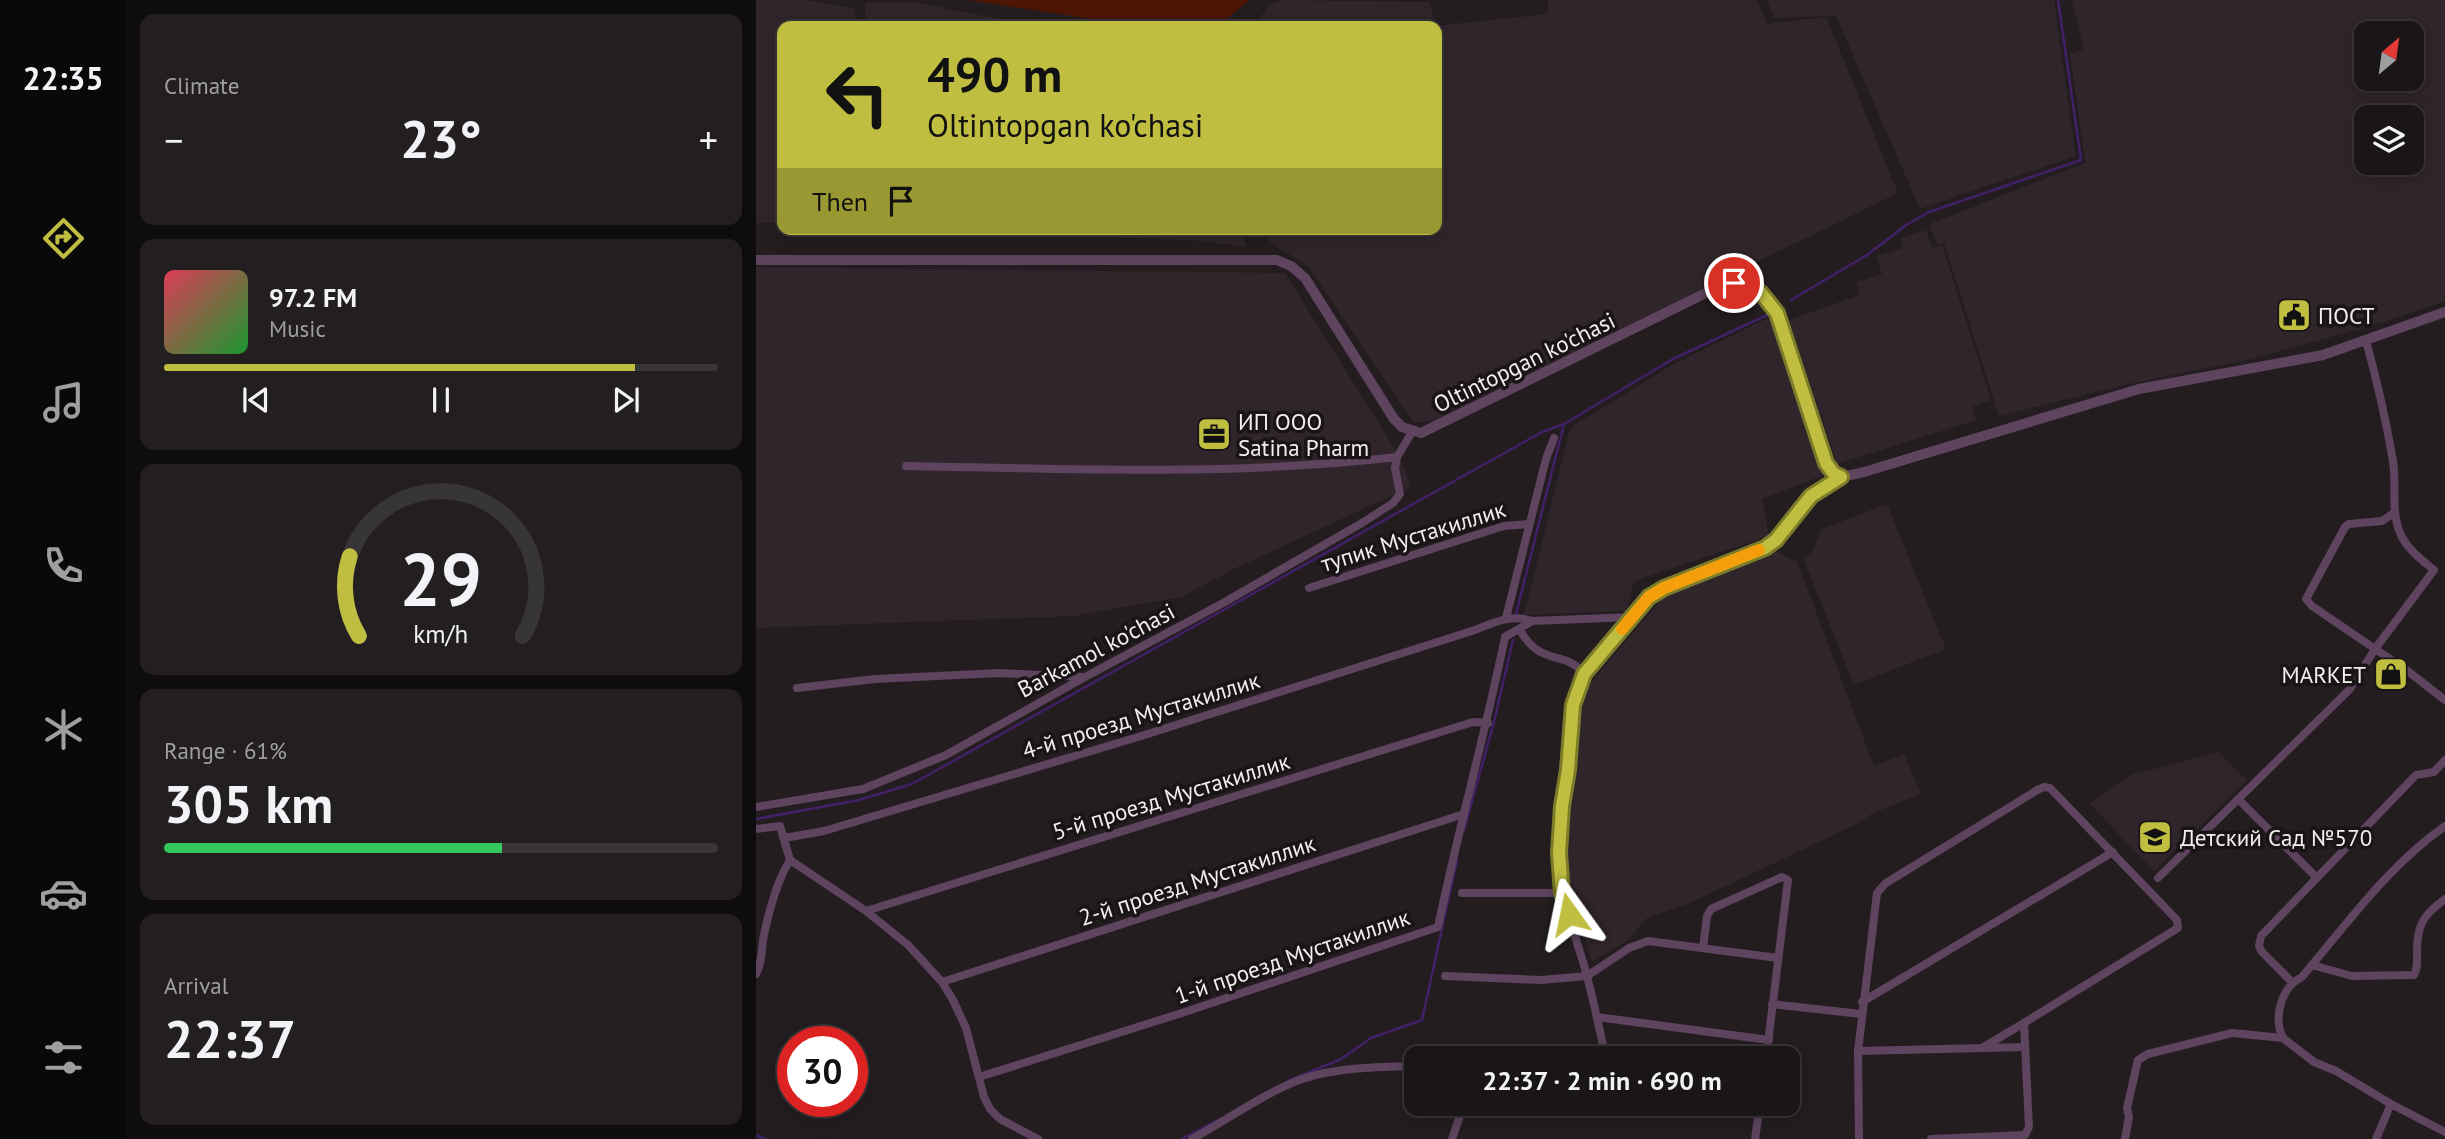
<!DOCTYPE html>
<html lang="en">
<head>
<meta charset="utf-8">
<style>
  :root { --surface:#1a1618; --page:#231f21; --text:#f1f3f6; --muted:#9f9fa2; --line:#383537; --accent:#c0be40 }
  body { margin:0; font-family:"PT Sans",sans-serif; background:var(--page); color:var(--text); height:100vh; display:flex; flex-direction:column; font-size:26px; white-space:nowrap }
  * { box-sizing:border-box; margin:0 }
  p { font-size:23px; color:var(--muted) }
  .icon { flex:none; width:38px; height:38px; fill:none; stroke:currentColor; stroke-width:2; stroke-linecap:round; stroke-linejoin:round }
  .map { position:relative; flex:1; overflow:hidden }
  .details { display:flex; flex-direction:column; gap:14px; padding:14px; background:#0e0c0d; width:630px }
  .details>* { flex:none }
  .guide { position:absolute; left:21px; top:21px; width:665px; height:214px; border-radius:14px; box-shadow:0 4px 18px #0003,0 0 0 2px var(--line); background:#c0be40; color:#111; overflow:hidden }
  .needle { width:46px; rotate:29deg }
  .tools { position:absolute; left:1598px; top:21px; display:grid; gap:14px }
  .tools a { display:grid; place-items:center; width:70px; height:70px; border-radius:14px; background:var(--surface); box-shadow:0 4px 18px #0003,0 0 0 2px var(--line); font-size:35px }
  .speed { position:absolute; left:21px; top:1026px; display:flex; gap:14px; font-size:35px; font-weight:700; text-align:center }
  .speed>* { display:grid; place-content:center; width:91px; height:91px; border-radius:50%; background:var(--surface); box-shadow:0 4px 18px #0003,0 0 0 2px var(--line); line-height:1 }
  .speed .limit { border:10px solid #d22; background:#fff; color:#111 }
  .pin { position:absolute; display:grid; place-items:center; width:60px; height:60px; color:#fff; margin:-30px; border:4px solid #fff; border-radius:50%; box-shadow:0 2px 7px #0007 }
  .me { position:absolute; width:77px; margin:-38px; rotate:348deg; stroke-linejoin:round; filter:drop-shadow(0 0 5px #0008) }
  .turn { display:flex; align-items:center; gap:24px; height:147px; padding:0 35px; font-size:32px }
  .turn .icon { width:91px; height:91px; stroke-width:2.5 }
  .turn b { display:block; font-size:49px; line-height:60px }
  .then { display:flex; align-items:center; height:66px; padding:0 35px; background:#0003; gap:14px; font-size:26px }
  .big { font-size:52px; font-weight:600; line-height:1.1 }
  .details .widget { flex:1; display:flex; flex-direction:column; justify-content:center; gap:10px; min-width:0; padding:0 24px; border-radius:14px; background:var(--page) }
  .details .dial { align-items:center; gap:0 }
  .dial svg { height:182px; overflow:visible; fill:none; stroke:var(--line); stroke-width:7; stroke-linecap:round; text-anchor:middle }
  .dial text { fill:var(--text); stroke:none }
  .song { display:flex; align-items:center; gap:21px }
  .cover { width:84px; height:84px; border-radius:10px; background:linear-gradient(135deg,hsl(350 70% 55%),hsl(130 70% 35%)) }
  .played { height:7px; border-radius:4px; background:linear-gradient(90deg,var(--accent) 85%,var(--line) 85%) }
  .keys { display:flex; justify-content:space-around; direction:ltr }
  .heat { display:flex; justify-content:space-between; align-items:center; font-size:38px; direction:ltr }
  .charge { height:10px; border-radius:5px; background:linear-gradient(90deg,#34c759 61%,var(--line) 0) }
  .trip { position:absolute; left:648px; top:1046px; width:396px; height:70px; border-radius:14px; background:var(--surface); box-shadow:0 4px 18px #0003,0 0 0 2px var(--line); font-weight:600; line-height:70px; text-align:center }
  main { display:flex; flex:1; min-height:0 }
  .tabs { display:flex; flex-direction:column; width:126px; justify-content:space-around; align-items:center; background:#0a090a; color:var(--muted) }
  .tabs .icon { width:49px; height:49px }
  .tabs .current { color:var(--accent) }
  .tabs b { font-size:32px; color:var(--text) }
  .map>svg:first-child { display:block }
</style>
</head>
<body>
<main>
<nav class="tabs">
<b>22:35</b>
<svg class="icon current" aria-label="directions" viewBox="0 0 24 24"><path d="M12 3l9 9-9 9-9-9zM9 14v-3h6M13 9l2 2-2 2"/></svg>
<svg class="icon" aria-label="music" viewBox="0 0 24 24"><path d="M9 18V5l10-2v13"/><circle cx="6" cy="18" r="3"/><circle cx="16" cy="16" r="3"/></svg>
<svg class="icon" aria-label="phone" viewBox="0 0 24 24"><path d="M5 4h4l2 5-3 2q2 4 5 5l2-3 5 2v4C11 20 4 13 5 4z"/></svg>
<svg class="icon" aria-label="climate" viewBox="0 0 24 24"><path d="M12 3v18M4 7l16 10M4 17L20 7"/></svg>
<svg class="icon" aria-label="car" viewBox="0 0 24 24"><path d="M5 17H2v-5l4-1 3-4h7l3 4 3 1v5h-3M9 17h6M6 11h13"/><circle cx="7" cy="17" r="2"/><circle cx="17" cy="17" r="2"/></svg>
<svg class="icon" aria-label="filters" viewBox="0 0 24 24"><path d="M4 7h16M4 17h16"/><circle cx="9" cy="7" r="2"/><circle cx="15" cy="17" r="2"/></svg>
</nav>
<section class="details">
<div class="widget"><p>Climate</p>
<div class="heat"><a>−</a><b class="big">23°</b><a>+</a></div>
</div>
<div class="widget">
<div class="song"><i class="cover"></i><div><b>97.2 FM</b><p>Music</p></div></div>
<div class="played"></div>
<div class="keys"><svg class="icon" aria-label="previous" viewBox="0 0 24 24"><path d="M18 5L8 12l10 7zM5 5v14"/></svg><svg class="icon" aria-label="pause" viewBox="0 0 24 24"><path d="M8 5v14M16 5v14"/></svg><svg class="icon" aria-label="next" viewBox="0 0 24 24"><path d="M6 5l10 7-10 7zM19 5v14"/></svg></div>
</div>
<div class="widget dial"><svg viewBox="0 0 100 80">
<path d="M14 69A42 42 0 1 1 86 69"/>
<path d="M14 69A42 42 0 0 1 10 34" stroke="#c0be40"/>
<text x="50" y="56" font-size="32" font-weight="700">29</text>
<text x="50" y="72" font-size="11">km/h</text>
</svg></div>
<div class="widget"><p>Range · 61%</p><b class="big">305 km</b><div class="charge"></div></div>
<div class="widget"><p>Arrival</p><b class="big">22:37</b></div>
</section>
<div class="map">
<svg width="1689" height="1139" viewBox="0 0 1689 1139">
  <rect width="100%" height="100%" fill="#231d20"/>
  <g fill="#30252a" fill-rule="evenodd">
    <path d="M0 0H50L99 8 100 26H26V223H0Z"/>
    <path d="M526 0 673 2 680 26 792 14V0H1001L1011 24 1070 17 1142 193 675 422H657L552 266 515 243 508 229H681V26H499L512 6Z"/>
    <path d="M1011 0H1298L1320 156 1164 209 1080 16 1018 18Z"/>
    <path d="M1316 0H1689V301L1625 323 1496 359 1368 385 1243 416 1188 243 1180 244 1174 224 1329 163 1314 54 1328 50ZM1610 33H1656V79H1610ZM1610 117H1656V163H1610Z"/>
    <path d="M109 3H163L278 26H110Z"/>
    <path d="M113 229H488L489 247 445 241 216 231 113 233Z"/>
    <path d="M1170 230 1176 248 1186 245 1235 400 1216 406 1220 420 1081 464 1033 320 1104 295 1100 282 1126 274 1120 256 1147 248 1144 238Z"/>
    <path d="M0 267 529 273 644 457 655 487 480 568 425 597 318 616 0 628Z"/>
    <path d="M1016 316 1068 475 1006 499 1013 536 878 581 871 611 768 615 814 428 916 365Z"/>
    <path d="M1131 504 1190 649 1098 685 1047 558 1055 554 1066 529Z"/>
    <path d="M1018 550 1041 562 1118 766 1148 754 1165 794 1117 813 1099 825 936 902 891 918 872 940 836 962 811 883 807 838 825 694 909 595Z"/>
    <path d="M1462 752 1491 780 1398 871 1333 803 1375 775Z"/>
  </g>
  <path fill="#4d1504" d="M213 0H494L461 26H379Z"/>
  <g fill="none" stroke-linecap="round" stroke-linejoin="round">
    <g stroke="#422067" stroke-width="2.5">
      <path d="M1035 300 1111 255 1150 225 1173 212 1325 160 1302 0"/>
      <path d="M760 614 808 424"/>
      <path d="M0 819 103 800 156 784 786 432 808 424 917 359 1011 315"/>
      <path d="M708 830 738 722 757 640"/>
      <path d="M532 1081 585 1059 615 1038 666 1020 701 860"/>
      <path d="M0 1135 9 1139"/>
      <path d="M426 1139 462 1120"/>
    </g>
    <g stroke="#5e445e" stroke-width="8">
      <path d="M150 466C314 469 478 476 641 457L656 432"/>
      <path d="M1638 513 1626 521 1593 524 1589 527 1550 599 1556 606 1653 672 1689 700"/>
      <path d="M553 588 748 526 773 524"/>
      <path d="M750 618 790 459 798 438"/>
      <path d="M764 630C785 668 809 649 828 674"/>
      <path d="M41 688 119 679 243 673 328 677"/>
      <path d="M1482 799 1561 878"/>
      <path d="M0 807 107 789 190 755 329 677 467 603 606 523 637 503 644 494 639 468 641 457"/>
      <path d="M0 829 24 826 34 860 110 911 152 945 186 982 197 1000 210 1028 228 1097 234 1109 244 1119 282 1139"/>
      <path d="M28 838 68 831 382 737 719 630C739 622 755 614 776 621L876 617"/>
      <path d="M1402 878 1594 689 1619 649 1678 570C1666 560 1652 550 1645 535 1634 512 1641 486 1637 461 1630 421 1621 380 1610 341"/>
      <path d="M706 893H806"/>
      <path d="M110 911 717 722 732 723"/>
      <path d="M947 948 951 916 955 909 1026 877 1032 880 1010 1059"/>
      <path d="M1556 965 1596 976 1658 975C1662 968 1661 961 1661 952 1661 925 1667 915 1689 899"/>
      <path d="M0 974C7 962 5 948 8 935 13 911 21 881 34 860"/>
      <path d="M689 976 785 980 831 976 873 948 892 941 1022 958"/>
      <path d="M186 982 708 814"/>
      <path d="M1536 982 1506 952 1503 946 1505 936 1660 775 1678 772 1689 760"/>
      <path d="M1106 1002 1357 852"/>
      <path d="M1016 1004 1105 1014"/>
      <path d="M841 1017 1013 1040"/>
      <path d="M1527 1038C1517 1018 1525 987 1546 977 1590 925 1633 865 1689 826"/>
      <path d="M1226 1048 1268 1023"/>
      <path d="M1102 1051 1269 1047"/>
      <path d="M850 1059C844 1031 838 1003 831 976 820 935 802 895 803 852 803 823 810 796 812 767 815 734 813 705 828 674L893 597 908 588 1009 548 1020 540 1055 496 1085 477"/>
      <path d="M223 1077 426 1013 682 927C702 830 729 735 749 637L776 621"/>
      <path d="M436 1139C469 1121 512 1091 546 1079 583 1067 622 1067 660 1066"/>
      <path d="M696 1139 708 1104"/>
      <path d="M999 1139 1004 1104"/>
      <path d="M1103 1139 1102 1051 1121 893 1130 883 1283 789 1288 787 1294 788 1421 920 1422 928 1268 1023 1273 1127 1269 1135 1175 1139"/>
      <path d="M1369 1139 1373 1117 1371 1108 1382 1060 1392 1054 1476 1033 1527 1038 1558 1062 1580 1071 1635 1104 1689 1132"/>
      <path d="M1620 1139 1635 1104"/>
    </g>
    <path stroke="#5e445e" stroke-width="10" d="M0 260H521L535 266 549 278 638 419 646 427 665 433 966 285 978 283 991 284 1005 293 1022 313 1070 462C1081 481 1089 476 1108 472L1383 389 1567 355 1689 312"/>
  </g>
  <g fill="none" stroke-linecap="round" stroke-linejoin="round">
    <g stroke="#7d7c2a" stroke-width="18">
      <path id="route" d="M813 914 806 893 803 853 806 806 812 770 817 705 828 674 893 597 908 588 1009 548 1020 540 1055 496 1085 477 1078 474 1070 463 1021 313 1005 293 992 284 978 283"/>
    </g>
    <use href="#route" stroke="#c0be40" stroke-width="12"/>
    <path stroke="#f59e0b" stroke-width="12" d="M866 629 893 597 908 588 1003 550"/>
  </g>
  <defs>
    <g id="civic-square" transform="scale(1.75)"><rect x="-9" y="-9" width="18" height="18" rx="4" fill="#c0be40" stroke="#191416"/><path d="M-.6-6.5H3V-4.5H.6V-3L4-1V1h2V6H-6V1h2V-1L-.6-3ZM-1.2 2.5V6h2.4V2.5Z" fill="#111"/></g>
    <g id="office-square" transform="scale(1.75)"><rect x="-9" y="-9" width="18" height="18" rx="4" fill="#c0be40" stroke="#191416"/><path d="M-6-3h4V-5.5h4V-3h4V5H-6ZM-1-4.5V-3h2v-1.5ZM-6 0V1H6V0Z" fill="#111"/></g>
    <g id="shop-square" transform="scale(1.75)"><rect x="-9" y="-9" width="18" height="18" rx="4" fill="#c0be40" stroke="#191416"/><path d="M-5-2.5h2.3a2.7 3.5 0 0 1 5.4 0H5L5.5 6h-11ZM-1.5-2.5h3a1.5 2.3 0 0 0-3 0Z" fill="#111"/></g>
    <g id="school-square" transform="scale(1.75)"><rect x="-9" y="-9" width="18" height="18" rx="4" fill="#c0be40" stroke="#191416"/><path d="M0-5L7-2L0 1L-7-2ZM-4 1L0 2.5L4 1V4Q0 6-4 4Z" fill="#111"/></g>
  </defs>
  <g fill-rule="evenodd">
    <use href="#civic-square" x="1538" y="315"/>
    <use href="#office-square" x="458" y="434"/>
    <use href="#shop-square" x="1635" y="674"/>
    <use href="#school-square" x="1399" y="837"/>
  </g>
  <g text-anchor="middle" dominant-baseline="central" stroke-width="7" stroke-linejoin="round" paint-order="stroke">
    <g font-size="23" fill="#f2eef0" stroke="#191416" text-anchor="start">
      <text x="1562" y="315">ПОСТ</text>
      <text x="482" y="421">ИП ООО<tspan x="482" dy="26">Satina Pharm</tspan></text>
      <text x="1610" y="674" text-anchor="end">MARKET</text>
      <text x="1424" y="837">Детский Сад №570</text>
    </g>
    <g font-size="23" fill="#f2eef0" stroke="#191416">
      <text transform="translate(768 362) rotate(-26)">Oltintopgan ko'chasi</text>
      <text transform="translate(657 536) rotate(-17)">тупик Мустакиллик</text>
      <text transform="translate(340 650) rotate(-28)">Barkamol ko'chasi</text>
      <text transform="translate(385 715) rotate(-17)">4-й проезд Мустакиллик</text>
      <text transform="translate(415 796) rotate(-17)">5-й проезд Мустакиллик</text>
      <text transform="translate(441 880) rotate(-18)">2-й проезд Мустакиллик</text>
      <text transform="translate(536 956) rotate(-19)">1-й проезд Мустакиллик</text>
    </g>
  </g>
</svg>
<div class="tools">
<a><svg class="needle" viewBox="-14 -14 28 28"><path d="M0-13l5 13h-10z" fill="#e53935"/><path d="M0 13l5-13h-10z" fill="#9f9fa2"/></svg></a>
<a><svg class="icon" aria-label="layers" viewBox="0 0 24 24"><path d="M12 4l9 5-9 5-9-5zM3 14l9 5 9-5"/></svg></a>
</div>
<div class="speed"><div class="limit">30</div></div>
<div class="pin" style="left:978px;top:283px;background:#d93025"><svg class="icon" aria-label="arrive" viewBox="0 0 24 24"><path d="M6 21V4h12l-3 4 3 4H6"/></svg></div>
<svg class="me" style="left:813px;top:914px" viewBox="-20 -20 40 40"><path d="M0-17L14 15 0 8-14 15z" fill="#c0be40" stroke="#fff" stroke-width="4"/></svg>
<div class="trip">22:37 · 2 min · 690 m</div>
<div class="guide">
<div class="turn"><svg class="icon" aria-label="left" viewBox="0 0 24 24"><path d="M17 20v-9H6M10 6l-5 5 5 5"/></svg><div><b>490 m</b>Oltintopgan ko'chasi</div></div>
<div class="then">Then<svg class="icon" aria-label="arrive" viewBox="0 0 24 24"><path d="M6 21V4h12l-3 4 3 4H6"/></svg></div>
</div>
</div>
</main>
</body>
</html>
